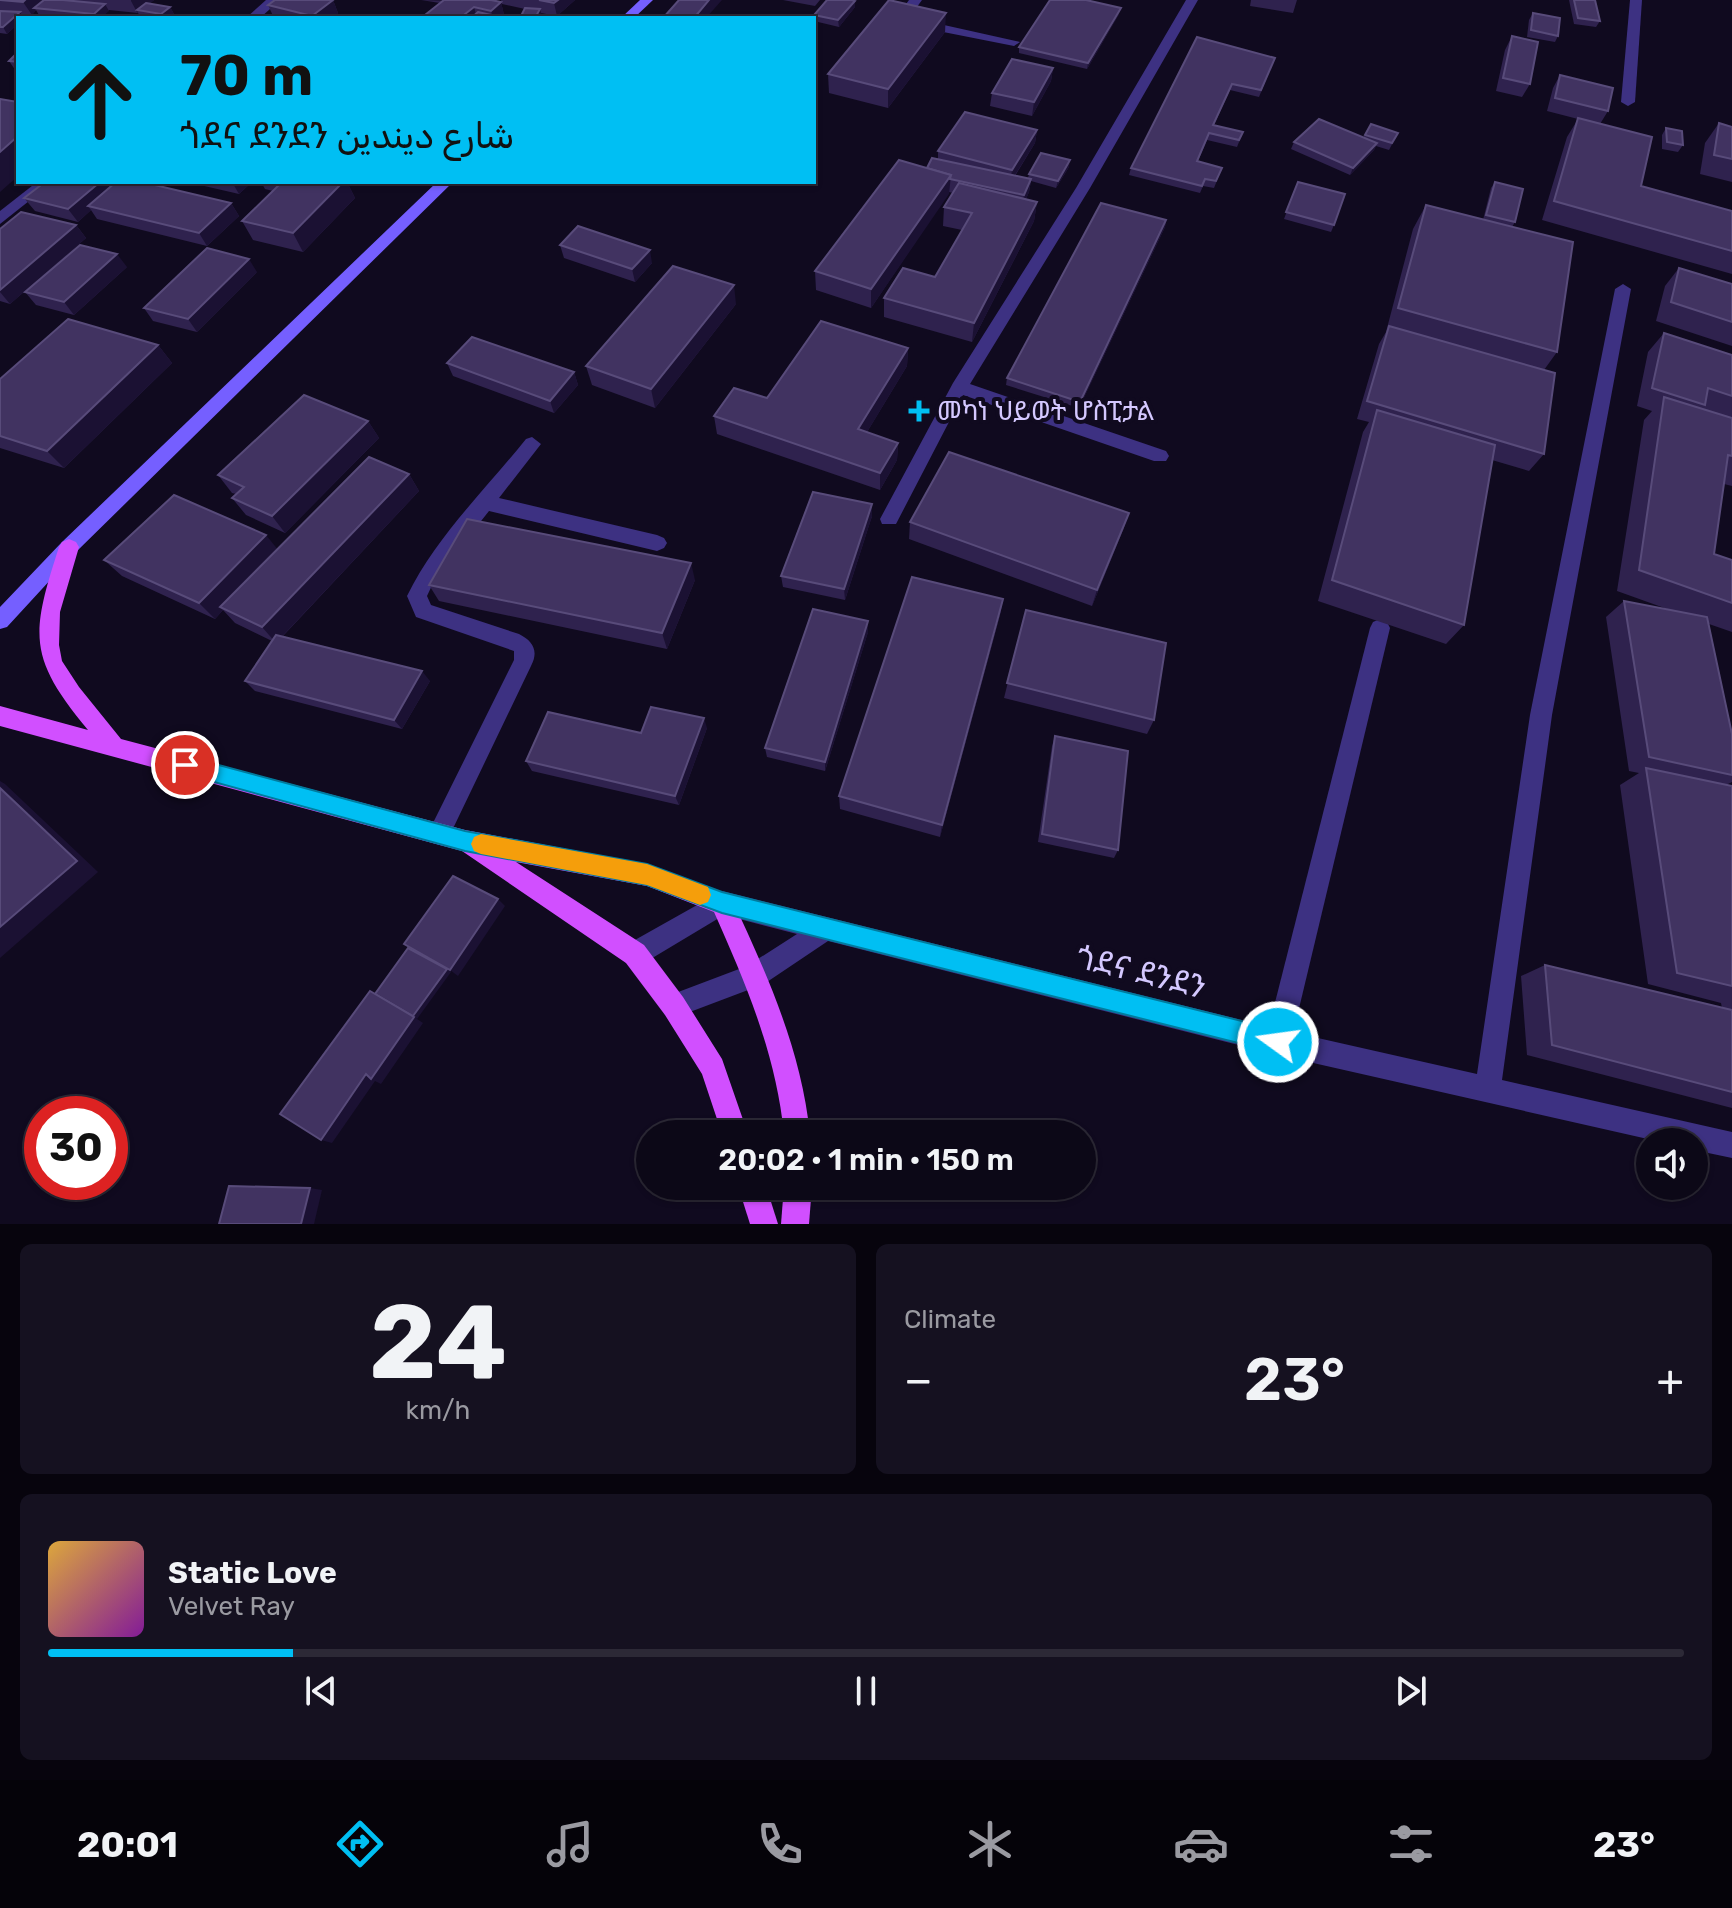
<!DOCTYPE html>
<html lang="en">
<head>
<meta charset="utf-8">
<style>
  :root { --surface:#0c0817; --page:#151120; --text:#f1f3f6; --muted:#9a9aa1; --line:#2c2936; --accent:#00bff3 }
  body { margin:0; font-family:Rubik,"Noto Naskh Arabic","Noto Sans Ethiopic",sans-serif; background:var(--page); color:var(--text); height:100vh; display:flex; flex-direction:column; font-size:30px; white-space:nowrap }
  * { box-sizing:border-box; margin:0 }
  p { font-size:26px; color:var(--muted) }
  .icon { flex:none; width:44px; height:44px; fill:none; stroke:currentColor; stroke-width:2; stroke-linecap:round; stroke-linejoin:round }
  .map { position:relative; height:1224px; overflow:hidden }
  .drawer { display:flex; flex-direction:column; gap:20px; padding:20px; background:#07040d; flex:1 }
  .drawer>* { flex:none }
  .guide { position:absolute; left:16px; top:16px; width:800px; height:168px; border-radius:0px; box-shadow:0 2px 6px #0004,0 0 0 2px var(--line); background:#00bff3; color:#111; overflow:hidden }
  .fabs { position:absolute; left:1636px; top:1128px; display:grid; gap:16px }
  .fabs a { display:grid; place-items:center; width:72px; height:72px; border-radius:50%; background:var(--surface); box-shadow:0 2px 6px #0004,0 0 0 2px var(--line); font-size:40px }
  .speed { position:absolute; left:24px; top:1096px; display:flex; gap:16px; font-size:40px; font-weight:700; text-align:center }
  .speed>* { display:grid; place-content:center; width:104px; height:104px; border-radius:50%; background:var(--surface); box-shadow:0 2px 6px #0004,0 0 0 2px var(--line); line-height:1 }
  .speed .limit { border:12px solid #d22; background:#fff; color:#111 }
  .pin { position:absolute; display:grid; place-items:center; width:68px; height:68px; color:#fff; margin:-34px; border:4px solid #fff; border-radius:50%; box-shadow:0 2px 8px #0007 }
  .me { position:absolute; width:88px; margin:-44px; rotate:284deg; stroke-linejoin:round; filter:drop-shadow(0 0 6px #0008) }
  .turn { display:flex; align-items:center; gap:28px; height:168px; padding:0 32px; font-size:36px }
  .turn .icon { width:104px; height:104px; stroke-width:2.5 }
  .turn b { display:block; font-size:56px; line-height:68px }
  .big { font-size:60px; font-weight:600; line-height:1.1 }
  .drawer .card { flex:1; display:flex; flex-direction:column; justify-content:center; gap:12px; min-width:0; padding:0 28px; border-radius:12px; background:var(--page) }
  .drawer .dial { align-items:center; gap:0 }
  .dial b { font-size:104px; line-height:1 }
  .song { display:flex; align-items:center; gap:24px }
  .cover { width:96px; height:96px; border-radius:12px; background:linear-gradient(135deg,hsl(40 70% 55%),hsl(290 70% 35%)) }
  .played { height:8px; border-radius:4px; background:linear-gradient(90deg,var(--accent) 15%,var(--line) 15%) }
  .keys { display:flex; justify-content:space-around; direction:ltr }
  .heat { display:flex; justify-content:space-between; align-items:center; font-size:44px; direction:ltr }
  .drawer .tiles { flex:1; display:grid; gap:20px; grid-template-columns:1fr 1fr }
  .card:last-child { grid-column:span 2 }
  .trip { position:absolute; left:636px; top:1120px; width:460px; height:80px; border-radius:40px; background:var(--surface); box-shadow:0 2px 6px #0004,0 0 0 2px var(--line); font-weight:600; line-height:80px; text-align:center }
  .tab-bar { display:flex; height:128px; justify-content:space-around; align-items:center; background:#050309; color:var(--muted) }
  .tab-bar .icon { width:56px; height:56px }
  .tab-bar .active { color:var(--accent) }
  .tab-bar b { font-size:36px; color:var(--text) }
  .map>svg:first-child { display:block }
</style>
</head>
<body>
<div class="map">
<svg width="1732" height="1224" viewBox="0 0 1732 1224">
  <rect width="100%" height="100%" fill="#100a1f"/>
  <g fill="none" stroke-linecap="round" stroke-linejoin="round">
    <g fill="#3d3182" fill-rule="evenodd">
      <path d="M909 0H922L914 11 926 21 1020 42 1014 46 918 27 901 11Z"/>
      <path d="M1186 0H1198L1090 188 970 384 1166 451 1169 456 1166 461H1154L963 395 896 524H882L880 519 953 383 1076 188Z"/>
      <path d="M532 437 541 444 499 498 657 535 664 538 667 543 664 548 657 551 489 511 435 579 427 596 431 605 519 634C533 641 539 651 531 666L447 841 439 844 431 841 428 833 514 660V651L416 617 407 596C436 537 485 490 526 439Z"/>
      <path d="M1380 619 1387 622 1390 628 1291 1042 1287 1051 1278 1055 1269 1051 1265 1042 1370 628 1373 622Z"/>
    </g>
    <g fill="#3d3182" fill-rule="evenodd">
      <path d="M266 0H280L260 18H246Z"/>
      <path d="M1630 0H1642L1635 102 1628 106 1621 102Z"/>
      <path d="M37 182H53L0 224V211Z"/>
      <path d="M1623 284 1631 289 1552 715 1502 1080 1732 1132V1158L1694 1150V1142H1661L1278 1055 828 941 764 984 674 1018 665 1015 662 1006 665 997 747 966 797 934 724 915 644 963 635 966 626 963 623 954 626 945 722 891 1278 1029 1477 1074 1530 715 1615 289Z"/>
    </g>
    <g fill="#755fff" fill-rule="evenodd">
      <path d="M640 0H653L634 18H621Z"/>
      <path d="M437 182H453L76 552 7 627 0 629V607L62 542Z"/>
    </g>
    <g fill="#d14fff" fill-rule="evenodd">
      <path d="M69 539 76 542 79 547 60 612 59 645 62 661 79 687 121 739 465 830 647 864 730 895C766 972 801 1048 810 1134H784C776 1054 746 984 714 912L647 886 516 862 644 945 683 997 722 1059 748 1134H722L702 1074 665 1015 626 963 462 851 0 726V706L88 730C27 657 31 634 59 547L62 542Z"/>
      <path d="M738 1186H766L778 1224H750Z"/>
      <path d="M784 1186H812L809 1224H781Z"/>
    </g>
  </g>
  <g fill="#2f224e">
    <path d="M0 0H154L149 4 170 7 174 14 169 18H146L141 17 138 13 109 10 101 18H71L39 15 36 10 32 15 21 14 24 18H18V24L7 34 0 33Z"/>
    <path d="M333 0 338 13 332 18H274L268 5Z"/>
    <path d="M421 0 501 2 504 15 502 18H504H426L425 15 440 3Z"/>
    <path d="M501 0H575L557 16 541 13 542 16 525 9 502 4Z"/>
    <path d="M783 0H820L815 6Z"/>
    <path d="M1251 0H1297L1293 13 1250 6Z"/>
    <path d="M1569 0H1595L1600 21 1596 27 1574 24Z"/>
    <path d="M855 7 839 27 814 21V15Z"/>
    <path d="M1533 13 1558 36 1555 42 1527 37 1529 20Z"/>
    <path d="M1119 14 1087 69 1019 53V47Z"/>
    <path d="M945 32 888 108 829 93 828 74Z"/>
    <path d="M1512 36 1530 84 1522 97 1496 91 1505 50Z"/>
    <path d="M1197 37 1275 58 1259 97 1230 90 1214 125 1243 132 1237 147 1207 140 1198 161 1222 168 1214 188 1203 186 1200 193 1129 175 1131 168Z"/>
    <path d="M18 52V74L9 61Z"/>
    <path d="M1053 68 1051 81 1032 116 990 106 992 93Z"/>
    <path d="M1560 75 1608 111 1600 124 1641 186 1732 211V274L1542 220 1567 137 1578 119 1547 111 1553 88Z"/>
    <path d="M1719 123 1732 127V182L1700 174 1705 143Z"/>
    <path d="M1371 124 1398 133 1389 150 1376 146 1374 150 1350 175 1291 149 1294 142 1363 138Z"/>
    <path d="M1666 128 1683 145 1678 152 1662 149V135Z"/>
    <path d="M1037 130 1035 143 1015 176 1028 178 1029 174 1069 167 1056 188 1031 181 1029 192 1026 199 1037 202 1034 221 972 342 884 317V298L935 277 962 230 943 226 944 207 953 193 949 192 871 308 816 290 815 271 927 168 938 160V151Z"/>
    <path d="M45 182H106L110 187 231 203 239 216 207 246 97 219 91 210 78 222 35 211 24 198Z"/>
    <path d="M187 182H252L239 194Z"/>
    <path d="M261 182H347L355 198 303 252 253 240 242 221 273 191 265 189Z"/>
    <path d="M1298 182 1334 225 1331 232 1284 219Z"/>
    <path d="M1495 182 1515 222 1512 227 1557 352 1544 370V454L1529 471 1492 460 1464 625 1446 644 1318 601 1363 432 1369 422 1357 419 1379 344 1386 332 1413 229 1426 205 1483 220 1491 188Z"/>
    <path d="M1166 220 1165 227 1079 408 1006 385 1007 378Z"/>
    <path d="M76 225 86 238 10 304 0 301V229Z"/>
    <path d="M560 245 652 263 635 282 564 258Z"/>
    <path d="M127 267 74 315 36 305 25 292Z"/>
    <path d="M1679 268 1732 284V346L1656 321 1665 286Z"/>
    <path d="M257 272 197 332 153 321 144 308Z"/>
    <path d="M736 304 655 408 592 385 586 366Z"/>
    <path d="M1664 333 1732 355V486L1724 484 1714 554 1732 560V632L1709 624 1732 734V782L1726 785 1732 786V1108L1527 1055 1521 976 1545 965 1722 1008 1721 1003 1648 984 1620 785 1639 773 1629 771 1606 617 1624 601 1670 610 1617 591 1644 420 1652 411 1637 406 1648 352Z"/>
    <path d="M158 345 172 363 64 468 0 448V379Z"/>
    <path d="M908 348 907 366 867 432 898 443 897 460 880 490 717 434 714 416Z"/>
    <path d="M447 363 574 372 578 385 554 413 453 376Z"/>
    <path d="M368 421 379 438 285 533 246 515 232 498 236 494 232 493 218 475Z"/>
    <path d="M409 474 419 491 283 636 430 681 402 729 255 691 245 681 272 641 235 623 223 610 215 619 122 576 104 560 278 550Z"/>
    <path d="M1129 513 1123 530 1092 606 909 539 910 522Z"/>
    <path d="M872 516 845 600 783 587 781 576Z"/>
    <path d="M695 580 667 649 439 601 429 585Z"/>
    <path d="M1003 599 1000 615 940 837 840 809 839 796Z"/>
    <path d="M1026 610 1154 720 1147 734 1004 698Z"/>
    <path d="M868 632 825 771 767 757 765 748Z"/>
    <path d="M707 728 679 805 532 771 526 761 641 733Z"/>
    <path d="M1055 736 1118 850 1114 858 1038 842 1052 746Z"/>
  </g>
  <g fill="#1b1133">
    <path d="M25 0H45L34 8 36 10 32 15 23 2Z"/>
    <path d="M131 0H154L141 11 137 10 138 14 131 1Z"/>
    <path d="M333 0 338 13 332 18H313L312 16Z"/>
    <path d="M558 0H575L557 16 554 3Z"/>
    <path d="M709 0H722L706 18H694Z"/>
    <path d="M855 1V7L839 27 838 20Z"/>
    <path d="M501 2 504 15 502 18H493L491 11Z"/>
    <path d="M105 4 109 11 101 18H97L94 14Z"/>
    <path d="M170 7 174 14 169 18H163L161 14Z"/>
    <path d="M474 7 477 18H460Z"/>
    <path d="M1121 8 1119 14 1087 69 1088 63Z"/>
    <path d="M540 9 542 16 540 18H535Z"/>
    <path d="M20 12 24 18H18V24L7 34 3 27Z"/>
    <path d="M946 13 945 32 888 108V89Z"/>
    <path d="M1053 68 1051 81 1032 116 1034 102Z"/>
    <path d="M1037 130 1035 143 1010 183 1012 170Z"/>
    <path d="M18 136V176L0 192V152Z"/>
    <path d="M1377 143 1374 150 1350 175 1353 168Z"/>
    <path d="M1070 160 1069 167 1056 188 1058 181Z"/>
    <path d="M951 175 949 194 871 308V289Z"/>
    <path d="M1031 179 1029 192 1022 209 1024 195Z"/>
    <path d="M100 182H106L113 192 88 206 91 210 78 222 68 209Z"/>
    <path d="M232 182H252L239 194Z"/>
    <path d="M343 182H347L355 198 303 252 293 233Z"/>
    <path d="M1037 202 1034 221 972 342 974 323Z"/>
    <path d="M231 203 239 216 207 246 199 233Z"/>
    <path d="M1166 220 1165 227 1079 408 1080 402Z"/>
    <path d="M76 225 86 238 10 304 0 292V290Z"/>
    <path d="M650 250 652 263 635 282 632 269Z"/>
    <path d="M117 254 127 267 74 315 64 302Z"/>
    <path d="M249 259 257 272 197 332 188 319Z"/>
    <path d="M734 285 736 304 655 408 651 389Z"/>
    <path d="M158 345 172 363 64 468 47 451Z"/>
    <path d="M908 348 907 366 858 447V429Z"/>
    <path d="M574 372 578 385 554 413 550 401Z"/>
    <path d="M368 421 379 438 285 533 272 516Z"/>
    <path d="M898 443 897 460 880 490V473Z"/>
    <path d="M409 474 419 491 276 643 262 627Z"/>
    <path d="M872 504V516L845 600 844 589Z"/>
    <path d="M1129 513 1123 530 1092 606 1097 590Z"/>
    <path d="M266 535 279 551 220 607 223 610 215 619 199 603Z"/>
    <path d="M691 563 695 580 667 649 662 633Z"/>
    <path d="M1003 599 1000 615 940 837 942 825Z"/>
    <path d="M868 621V632L825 771V762Z"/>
    <path d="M422 671 430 681 402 729 394 720Z"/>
    <path d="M704 718 707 728 679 805 675 796Z"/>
    <path d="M0 781 5 784 98 872 0 958Z"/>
    <path d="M498 899 505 906 458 976 450 970Z"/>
    <path d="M447 969 451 972 417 1019 413 1016Z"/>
    <path d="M414 1017 423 1023 381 1084 375 1081 332 1143 321 1140 366 1074Z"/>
    <path d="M310 1188 322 1190 314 1224H301Z"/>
  </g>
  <g fill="#413361" stroke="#584b7a" stroke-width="2">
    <path d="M0 0H25L23 2Z"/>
    <path d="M44 0H63L105 4 94 14 34 8Z"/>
    <path d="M275 0H333L312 16 268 5Z"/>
    <path d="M444 0H491L501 2 491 11 474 7 460 18H437L425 15Z"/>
    <path d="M539 0H558L554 3Z"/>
    <path d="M679 0H709L694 18H663Z"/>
    <path d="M827 0H852L855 1 838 20 814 15Z"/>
    <path d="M889 0 946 13 888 89 828 74Z"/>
    <path d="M1050 0H1086L1121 8 1088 63 1019 47Z"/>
    <path d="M1574 0H1595L1600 21 1578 18Z"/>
    <path d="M146 3 170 7 161 14 137 10Z"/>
    <path d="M525 8 540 9 535 18H520Z"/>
    <path d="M0 11 20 12 3 27H0Z"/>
    <path d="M478 12 504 18H471Z"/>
    <path d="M1533 13 1560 18 1558 36 1531 30Z"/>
    <path d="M1512 36 1538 42 1530 84 1503 78Z"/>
    <path d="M1197 37 1275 58 1261 90 1232 84 1213 125 1243 132 1239 140 1209 133 1197 161 1222 168 1216 181 1205 179 1202 186 1131 168Z"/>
    <path d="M18 52V62L9 61Z"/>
    <path d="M1012 59 1053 68 1034 102 992 93Z"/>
    <path d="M1560 75 1613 88 1608 111 1555 98Z"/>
    <path d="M0 99 18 102V136L0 152Z"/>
    <path d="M965 112 1037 130 1012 170 938 151Z"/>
    <path d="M1578 118 1652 137 1641 186 1732 211V251L1554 201Z"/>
    <path d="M1319 119 1377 143 1353 168 1294 142Z"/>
    <path d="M1719 123 1732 127V159L1714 155Z"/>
    <path d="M1371 124 1398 133 1392 143 1365 135Z"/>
    <path d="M1666 128 1682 131 1683 145 1667 142Z"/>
    <path d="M1041 153 1070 160 1058 181 1029 174Z"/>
    <path d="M932 158 1031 179 1024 195 950 179 951 175 927 168Z"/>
    <path d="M899 160 951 175 871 289 815 271Z"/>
    <path d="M45 182H100L68 209 24 198Z"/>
    <path d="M116 182H142L231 203 199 233 88 206Z"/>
    <path d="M282 182H343L293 233 242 221Z"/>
    <path d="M1298 182 1345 194 1334 225 1286 212Z"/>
    <path d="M1495 182 1523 189 1515 222 1486 215Z"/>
    <path d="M959 183 1037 202 974 323 884 298 903 268 935 277 972 213 944 207Z"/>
    <path d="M1101 203 1166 220 1080 402 1007 378Z"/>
    <path d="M1426 205 1573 242 1557 352 1398 308Z"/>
    <path d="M21 212 76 225 0 290V229Z"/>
    <path d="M578 226 650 250 632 269 560 245Z"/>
    <path d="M80 245 117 254 64 302 25 292Z"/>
    <path d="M207 248 249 259 188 319 144 308Z"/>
    <path d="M673 266 734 285 651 389 586 366Z"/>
    <path d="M1679 268 1732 284V322L1671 302Z"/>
    <path d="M68 319 158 345 47 451 0 436V379Z"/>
    <path d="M821 321 908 348 858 429 898 443 880 473 714 416 734 388 767 398Z"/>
    <path d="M1389 326 1555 373 1544 454 1367 401Z"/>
    <path d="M1664 333 1732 355V396L1708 388 1705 405 1652 388Z"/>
    <path d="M472 337 574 372 550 401 447 363Z"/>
    <path d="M304 395 368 421 272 516 232 498 244 487 218 475Z"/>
    <path d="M1664 397 1732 418V456L1728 455 1714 554 1732 560V603L1639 570Z"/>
    <path d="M1377 410 1495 445 1464 625 1332 580Z"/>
    <path d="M949 452 1129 513 1097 590 910 522Z"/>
    <path d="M369 457 409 474 262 627 220 607Z"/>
    <path d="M813 492 872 504 844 589 781 576Z"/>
    <path d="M174 495 266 535 199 603 104 560Z"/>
    <path d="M467 519 691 563 662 633 429 585Z"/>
    <path d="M912 577 1003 599 942 825 839 796Z"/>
    <path d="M1624 601 1707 617 1732 734V775L1649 757Z"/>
    <path d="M813 609 868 621 825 762 765 748Z"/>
    <path d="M1026 610 1166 643 1154 720 1007 683Z"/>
    <path d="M276 635 422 671 394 720 245 681Z"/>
    <path d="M651 707 704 718 675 796 526 761 548 712 641 733Z"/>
    <path d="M1055 736 1128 751 1118 850 1042 834Z"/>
    <path d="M1646 768 1732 786V986L1677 973Z"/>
    <path d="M0 788 77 861 0 927Z"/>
    <path d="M453 876 498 899 450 970 404 944Z"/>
    <path d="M408 948 447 969 413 1016 375 994Z"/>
    <path d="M1545 965 1732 1010V1092L1552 1045Z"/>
    <path d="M370 991 414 1017 371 1079 366 1074 321 1140 280 1114Z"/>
    <path d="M229 1186 310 1188 301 1224H219Z"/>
  </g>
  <path fill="#00bff3" stroke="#007c9e" stroke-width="2" d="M185 756 465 831 647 864 722 892 1278 1030 1286 1033 1290 1042 1286 1050 1278 1053 722 913 647 885 465 851 185 774 178 771 175 765 178 759Z"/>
  <path fill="#f59e0b" d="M481 834 647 864 708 887 711 895 708 902 700 905 647 885 481 854 474 851 471 844 474 837Z"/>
  <path fill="#00bff3" stroke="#100a1f" stroke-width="3" d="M915 399h8v8h8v8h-8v8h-8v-8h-8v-8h8z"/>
  <g text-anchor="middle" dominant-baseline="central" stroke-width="8" stroke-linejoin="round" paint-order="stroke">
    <g font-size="26" fill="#d4c8ff" stroke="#100a1f" text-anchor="start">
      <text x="937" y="411">መካነ ህይወት ሆስፒታል</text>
    </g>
    <g font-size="32" fill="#d4c8ff" stroke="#100a1f">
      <text transform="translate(1141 972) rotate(14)">ጎደና ደንደን</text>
    </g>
  </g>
</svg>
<div class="fabs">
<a><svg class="icon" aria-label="sound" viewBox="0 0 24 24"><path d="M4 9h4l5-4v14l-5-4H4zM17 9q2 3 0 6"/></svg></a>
</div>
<div class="speed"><div class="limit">30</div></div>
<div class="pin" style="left:185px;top:765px;background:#d93025"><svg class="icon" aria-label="arrive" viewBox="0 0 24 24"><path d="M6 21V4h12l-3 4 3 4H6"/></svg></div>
<svg class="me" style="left:1278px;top:1042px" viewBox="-20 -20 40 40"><circle r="17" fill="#00bff3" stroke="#fff" stroke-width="3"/><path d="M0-11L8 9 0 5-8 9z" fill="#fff"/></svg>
<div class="trip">20:02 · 1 min · 150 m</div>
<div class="guide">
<div class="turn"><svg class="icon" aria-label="ahead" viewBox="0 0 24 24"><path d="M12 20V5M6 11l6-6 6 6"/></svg><div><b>70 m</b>ጎደና ደንደን شارع ديندين</div></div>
</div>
</div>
<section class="drawer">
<div class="tiles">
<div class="card dial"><b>24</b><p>km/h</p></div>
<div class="card"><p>Climate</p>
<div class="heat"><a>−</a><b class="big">23°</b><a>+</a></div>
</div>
<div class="card">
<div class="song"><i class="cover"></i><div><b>Static Love</b><p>Velvet Ray</p></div></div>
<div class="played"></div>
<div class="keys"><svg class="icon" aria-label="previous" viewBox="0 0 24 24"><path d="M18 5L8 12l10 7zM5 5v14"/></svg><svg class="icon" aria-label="pause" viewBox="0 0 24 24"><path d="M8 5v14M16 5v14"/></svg><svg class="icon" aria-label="next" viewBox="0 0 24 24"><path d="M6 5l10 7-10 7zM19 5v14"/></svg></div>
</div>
</div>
</section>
<nav class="tab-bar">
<b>20:01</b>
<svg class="icon active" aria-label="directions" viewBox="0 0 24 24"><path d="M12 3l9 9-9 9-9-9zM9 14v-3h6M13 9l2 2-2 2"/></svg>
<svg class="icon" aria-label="music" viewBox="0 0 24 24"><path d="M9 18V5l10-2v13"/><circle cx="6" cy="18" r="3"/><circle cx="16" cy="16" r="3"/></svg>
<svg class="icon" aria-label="phone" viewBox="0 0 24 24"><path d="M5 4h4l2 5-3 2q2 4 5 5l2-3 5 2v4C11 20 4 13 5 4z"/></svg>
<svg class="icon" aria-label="climate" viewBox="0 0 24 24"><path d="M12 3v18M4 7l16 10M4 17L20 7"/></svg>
<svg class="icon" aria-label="car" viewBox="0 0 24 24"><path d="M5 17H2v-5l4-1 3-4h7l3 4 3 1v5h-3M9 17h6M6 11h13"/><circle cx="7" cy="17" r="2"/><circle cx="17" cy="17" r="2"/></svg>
<svg class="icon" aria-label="filters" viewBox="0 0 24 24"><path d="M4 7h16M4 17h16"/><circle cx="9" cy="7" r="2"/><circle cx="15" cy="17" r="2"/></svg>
<b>23°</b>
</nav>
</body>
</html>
